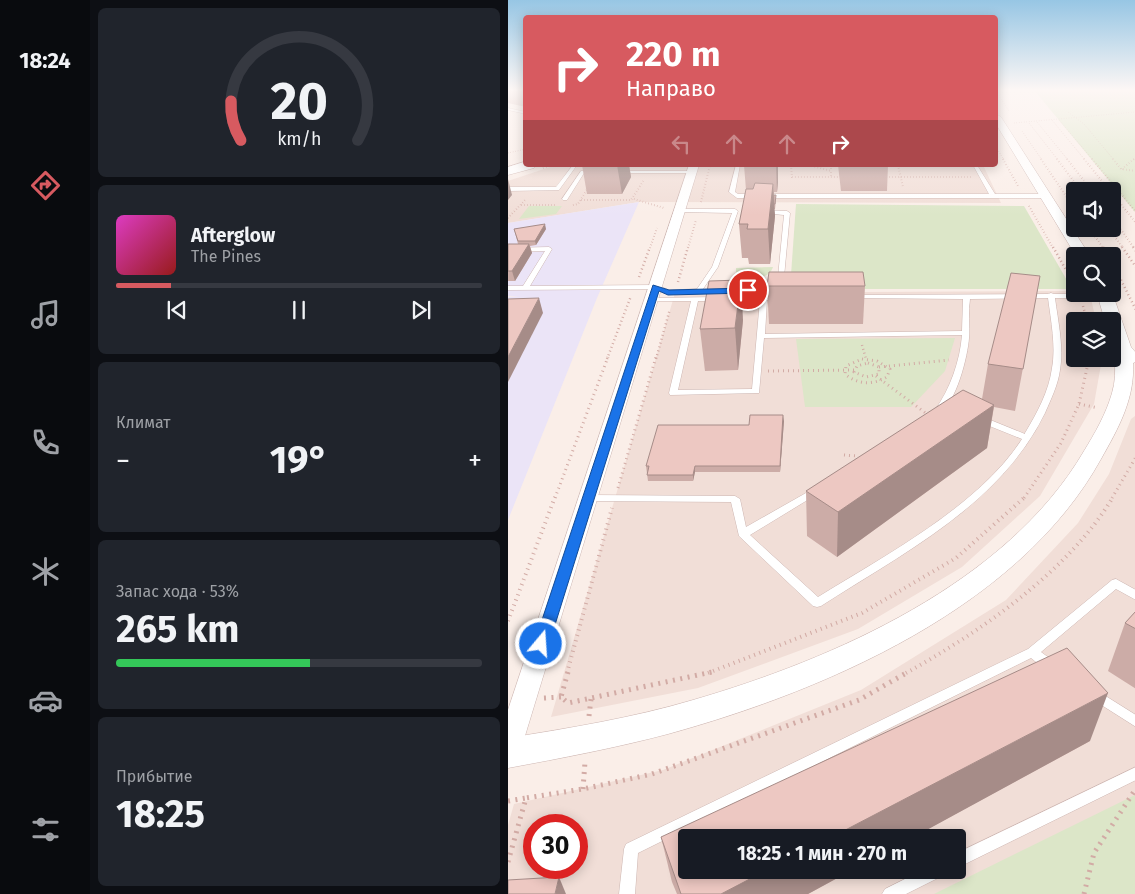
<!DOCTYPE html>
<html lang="ru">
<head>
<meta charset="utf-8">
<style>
  :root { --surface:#171b24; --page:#20242c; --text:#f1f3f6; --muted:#9ea1a6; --line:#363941; --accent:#d75a60 }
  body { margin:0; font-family:"Fira Sans",sans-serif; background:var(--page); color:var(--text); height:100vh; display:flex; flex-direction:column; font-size:19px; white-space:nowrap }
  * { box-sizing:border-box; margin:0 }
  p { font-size:16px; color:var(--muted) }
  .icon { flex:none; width:28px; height:28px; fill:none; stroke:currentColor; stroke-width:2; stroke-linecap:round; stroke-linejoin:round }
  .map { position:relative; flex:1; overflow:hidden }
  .sheet { display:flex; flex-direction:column; gap:8px; padding:8px; background:#0d0f14; width:418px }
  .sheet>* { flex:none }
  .hud { position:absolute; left:15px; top:15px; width:475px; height:152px; border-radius:5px; box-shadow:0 2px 12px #0003; background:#d75a60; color:#fff; overflow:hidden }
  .buttons { position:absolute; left:558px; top:182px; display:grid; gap:10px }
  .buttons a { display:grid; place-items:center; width:55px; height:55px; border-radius:5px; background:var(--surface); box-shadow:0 2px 12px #0003; font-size:25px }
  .speed { position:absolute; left:15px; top:814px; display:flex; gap:10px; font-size:25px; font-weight:700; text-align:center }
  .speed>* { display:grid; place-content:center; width:65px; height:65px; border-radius:50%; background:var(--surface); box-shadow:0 2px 12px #0003; line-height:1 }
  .speed .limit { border:8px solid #d22; background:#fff; color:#111 }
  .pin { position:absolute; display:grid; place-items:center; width:42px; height:42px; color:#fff; margin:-21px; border:2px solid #fff; border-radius:50%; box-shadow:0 1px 5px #0007 }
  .me { position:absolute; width:55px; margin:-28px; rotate:18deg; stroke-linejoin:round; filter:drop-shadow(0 0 4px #0008) }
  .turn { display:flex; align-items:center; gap:18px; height:105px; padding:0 20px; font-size:22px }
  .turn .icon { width:65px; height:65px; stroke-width:2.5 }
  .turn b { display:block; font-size:35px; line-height:42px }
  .lanes { display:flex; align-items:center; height:48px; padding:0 20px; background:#0003; justify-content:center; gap:25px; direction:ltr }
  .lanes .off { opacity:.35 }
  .big { font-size:38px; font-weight:700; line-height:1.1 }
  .sheet .widget { flex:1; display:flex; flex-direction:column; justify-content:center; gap:8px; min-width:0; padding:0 18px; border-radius:8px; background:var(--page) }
  .sheet .dial { align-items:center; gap:0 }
  .dial svg { height:130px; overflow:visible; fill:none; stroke:var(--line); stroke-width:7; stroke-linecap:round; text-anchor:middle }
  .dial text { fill:var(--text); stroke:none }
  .song { display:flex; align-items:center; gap:15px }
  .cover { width:60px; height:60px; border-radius:8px; background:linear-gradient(135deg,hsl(310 70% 55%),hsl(0 70% 35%)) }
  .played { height:5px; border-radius:2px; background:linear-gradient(90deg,var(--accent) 15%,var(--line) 15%) }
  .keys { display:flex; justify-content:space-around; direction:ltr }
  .heat { display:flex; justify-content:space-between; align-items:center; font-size:28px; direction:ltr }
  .charge { height:8px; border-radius:4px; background:linear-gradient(90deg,#34c759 53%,var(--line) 0) }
  .trip { position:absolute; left:170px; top:829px; width:288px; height:50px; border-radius:5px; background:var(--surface); box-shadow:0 2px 12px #0003; font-weight:700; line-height:50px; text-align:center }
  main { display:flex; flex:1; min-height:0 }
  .dock { display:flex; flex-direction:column; width:90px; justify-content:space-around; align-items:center; background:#090b0e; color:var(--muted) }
  .dock .icon { width:35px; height:35px }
  .dock .on { color:var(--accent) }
  .dock b { font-size:22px; color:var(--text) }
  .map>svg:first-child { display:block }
</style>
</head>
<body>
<main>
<nav class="dock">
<b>18:24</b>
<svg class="icon on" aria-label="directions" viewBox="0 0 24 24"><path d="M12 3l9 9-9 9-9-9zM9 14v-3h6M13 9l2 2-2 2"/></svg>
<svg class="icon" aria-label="music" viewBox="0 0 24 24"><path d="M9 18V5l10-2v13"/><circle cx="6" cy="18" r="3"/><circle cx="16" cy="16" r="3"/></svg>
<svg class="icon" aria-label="phone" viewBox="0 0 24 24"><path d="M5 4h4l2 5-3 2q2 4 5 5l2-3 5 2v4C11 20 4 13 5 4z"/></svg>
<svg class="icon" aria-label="climate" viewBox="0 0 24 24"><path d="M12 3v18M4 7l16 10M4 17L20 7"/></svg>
<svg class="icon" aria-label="car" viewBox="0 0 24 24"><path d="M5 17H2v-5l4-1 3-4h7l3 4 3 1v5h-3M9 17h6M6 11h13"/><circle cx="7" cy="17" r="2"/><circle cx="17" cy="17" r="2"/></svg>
<svg class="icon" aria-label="filters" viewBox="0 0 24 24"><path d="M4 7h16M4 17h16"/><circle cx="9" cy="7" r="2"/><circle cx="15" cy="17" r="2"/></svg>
</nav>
<section class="sheet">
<div class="widget dial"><svg viewBox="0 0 100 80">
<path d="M14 69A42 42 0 1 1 86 69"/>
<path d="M14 69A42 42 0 0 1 8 45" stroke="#d75a60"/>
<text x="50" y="56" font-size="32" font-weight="700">20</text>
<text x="50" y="72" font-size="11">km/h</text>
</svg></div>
<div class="widget">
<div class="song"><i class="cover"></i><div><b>Afterglow</b><p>The Pines</p></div></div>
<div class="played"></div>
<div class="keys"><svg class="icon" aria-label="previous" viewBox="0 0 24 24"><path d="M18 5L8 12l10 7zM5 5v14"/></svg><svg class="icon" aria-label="pause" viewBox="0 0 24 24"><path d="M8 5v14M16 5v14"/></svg><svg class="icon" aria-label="next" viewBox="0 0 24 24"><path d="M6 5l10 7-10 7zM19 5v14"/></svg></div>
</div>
<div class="widget"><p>Климат</p>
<div class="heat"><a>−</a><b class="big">19°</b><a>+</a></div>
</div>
<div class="widget"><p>Запас хода · 53%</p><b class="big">265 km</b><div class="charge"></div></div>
<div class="widget"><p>Прибытие</p><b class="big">18:25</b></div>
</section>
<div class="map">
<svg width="628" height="894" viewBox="0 0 628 894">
  <rect width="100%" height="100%" fill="#faeee8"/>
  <g fill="#f1ded7" fill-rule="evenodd">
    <path d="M48 165H475L493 203 131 202 0 223V181Z"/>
    <path d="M566 291V294H582L588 321H566V359H594L586 404 532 496 454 567 350 629 190 688 43 717 167 293Z"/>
    <path d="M627 416V894H0V825L6 804 155 770 353 690 498 600 570 523 601 474 623 419ZM26 825H69V868H26ZM179 838H449V870H179Z"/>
  </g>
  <path fill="#ebe4f7" d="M131 202 89 298 0 520V297H11L0 296V223Z"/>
  <g fill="#dce6c8">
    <path d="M526 90H627V212Z"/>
    <path d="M288 204 516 206 564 289H282Z"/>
    <path d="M21 206H54L48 214 11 219Z"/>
    <path d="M265 267C261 281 237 280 228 273V268Z"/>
    <path d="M447 338 437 371 403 407H297L288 339Z"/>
    <path d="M627 795V894H426L432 891Z"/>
  </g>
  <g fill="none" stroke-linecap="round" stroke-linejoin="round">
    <g stroke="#cdb6b2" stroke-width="1">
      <g id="service">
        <path d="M0 108 18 112V114L0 110Z"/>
        <path d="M65 165H69L51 190 0 191V187H48Z"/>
        <path d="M228 165H232L227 192 230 194H481L465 165H469L487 194H537L540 196 537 198H229L221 192Z"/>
        <path d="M73 171H85L87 172 85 173H76L59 200H55L54 199Z"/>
        <path d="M110 171H184L186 172 184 173H108V171Z"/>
        <path d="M171 209H227L230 211 210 267 193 292 160 294 147 289 0 290V286H15L37 251 0 252V248L41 247 44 249 22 286 148 285 161 290 189 289 204 267 224 213 169 212V210Z"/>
        <path d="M255 210 279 211 282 213 276 277C263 294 241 294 221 291V289L223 288C240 288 257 291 270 277L276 215 253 213 252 212Z"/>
        <path d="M543 293 546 294H599L602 296 599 298H547C550 321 556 347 552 370 550 385 543 399 537 413 492 505 395 553 313 606L309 607 305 606 231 536 223 502 81 501 76 498 81 495 227 496 232 499 238 527 305 489H311L313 491 311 493 242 535 310 597C376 556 471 506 514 439L469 421 468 419 472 416 475 417 517 434V433C529 413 541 391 544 368 548 346 543 321 540 298L462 299C460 312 462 325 461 338 460 355 448 405 431 412L427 410C442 389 452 361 454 335L256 338 251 393 162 395 161 393 183 301H145L142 299 143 298 209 297 212 299 209 301H190L170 390 244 389 252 300 222 301 220 300V298L273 297V299L259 300 257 334 454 331 455 299 342 298V296L344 295 540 294Z"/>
        <path d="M608 579 628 590V600L608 589 533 652 548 663 550 666 548 669C539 673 530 663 523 658L130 853 127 894H111L116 849 118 844 520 649 604 580Z"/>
        <path d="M588 690 628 715V727L584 699 582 695 584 691Z"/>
        <path d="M628 767V780L449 868V853Z"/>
        <path d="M415 870H438L436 875 398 894H374L377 889Z"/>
      </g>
    </g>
    <g stroke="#cdb6b2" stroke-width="1">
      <path id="minor" d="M181 165H191L13 749 9 757 0 761V710Z"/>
    </g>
    <g stroke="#cdb6b2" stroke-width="1">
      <g id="tertiary">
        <path d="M488 114 493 117 582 256H568L488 124Z"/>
        <path d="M604 292 623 347 628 353V362L625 363C627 399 610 429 593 459 511 608 316 691 160 734 107 748 54 758 0 768V738C62 728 124 718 185 700 326 659 499 583 576 451 587 433 598 414 604 393 611 370 604 345 604 321H597L589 294Z"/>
      </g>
    </g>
    <g stroke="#cfb5b0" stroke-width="1">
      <path id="secondary" d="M16 162 18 165H28L26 168 0 175V167Z"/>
    </g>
    <g stroke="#d2aba5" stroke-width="1" stroke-dasharray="0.5 2" stroke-linecap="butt">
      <path d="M488 91 501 111"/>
      <path d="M560 112 576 124 606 160"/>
      <path d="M544 120 577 160"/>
      <path d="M551 120 585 160"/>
      <path d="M529 122 560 160"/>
      <path d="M506 123 628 112"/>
      <path d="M521 123 550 160"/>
      <path d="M514 131 534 160"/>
      <path d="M488 147 496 160"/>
      <path d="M0 153 18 149"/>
      <path d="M625 160 628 158"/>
    </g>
    <g stroke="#d2aba5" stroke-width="2" stroke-dasharray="0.5 2.5" stroke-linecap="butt">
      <path d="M495 159 510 186"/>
      <path d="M533 159 566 208"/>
      <path d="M549 159 573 191"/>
      <path d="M559 159 584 191"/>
      <path d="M576 159 602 191"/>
      <path d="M584 159 628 212"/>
      <path d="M605 159 613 169 628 171"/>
      <path d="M283 165 284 177H334"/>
      <path d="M301 165 323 171V177"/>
      <path d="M323 165V171"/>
      <path d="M390 165 395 187"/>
      <path d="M35 168 44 165"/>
      <path d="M614 169 626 159"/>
      <path d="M378 177H464"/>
      <path d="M604 193 628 223"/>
      <path d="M126 199 156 208"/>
      <path d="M73 200H123L136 180"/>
      <path d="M193 202 202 165"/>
      <path d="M13 205H49"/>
      <path d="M65 205 70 204 80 188"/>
      <path d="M521 206 545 248"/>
      <path d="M604 217 626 248"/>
      <path d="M0 218 18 199"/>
      <path d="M582 229 595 248"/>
      <path d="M601 229 615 248"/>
      <path d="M142 248 149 228"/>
      <path d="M180 248 188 220"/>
    </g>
    <g stroke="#d2aba5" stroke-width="2.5" stroke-dasharray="1 3" stroke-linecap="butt">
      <path d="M545 247 566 284"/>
      <path d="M595 247 601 256"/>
      <path d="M614 247 628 267"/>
      <path d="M625 247 628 251"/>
      <path d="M604 262 628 310"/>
      <path d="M131 277 142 247"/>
      <path d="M170 282 180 247"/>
      <path d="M575 306 579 321"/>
      <path d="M354 345 358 359"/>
      <path d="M99 359 123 296"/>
      <path d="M148 359 162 309"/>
    </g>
    <g stroke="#d2aba5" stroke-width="3" stroke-dasharray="1 4" stroke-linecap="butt">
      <path d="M354 359 369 361 382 369 379 377C365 385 350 385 337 374L338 366Z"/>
      <path d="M360 363 371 367V374L358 377 346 372 349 366Z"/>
      <path d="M371 367 441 360"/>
      <path d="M260 371 346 370"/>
      <path d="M368 376 419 414"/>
      <path d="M571 404 590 408"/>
      <path d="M336 455 349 456 350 462"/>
      <path d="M110 488 148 357"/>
      <path d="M47 498 100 357"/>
      <path d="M516 498 553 443 571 404 581 359"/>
      <path d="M604 498 628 457"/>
    </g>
    <g stroke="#d2aba5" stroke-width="4" stroke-dasharray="1 4.5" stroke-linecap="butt">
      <path d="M0 621 47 497"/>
      <path d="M59 673 104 508"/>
      <path d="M200 673 354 613 448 558 517 497"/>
      <path d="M398 673C472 632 561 571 605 497"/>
    </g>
    <g stroke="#d2aba5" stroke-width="5" stroke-dasharray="2 5.5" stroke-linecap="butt">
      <path d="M60 672 53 697 60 703 204 672"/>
      <path d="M36 698 53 697"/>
      <path d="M81 716 83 699"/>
      <path d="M75 789 77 762"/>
      <path d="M0 801 18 798"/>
      <path d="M0 862 18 798 75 789 144 774 351 700 400 672"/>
      <path d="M576 894 586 853 627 790"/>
    </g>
    <use href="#service" fill="#fff" fill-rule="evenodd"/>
    <use href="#minor" fill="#fff" fill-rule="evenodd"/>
    <use href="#tertiary" fill="#fff" fill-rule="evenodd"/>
    <use href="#secondary" fill="#fff" fill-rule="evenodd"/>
  </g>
  <g fill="#ccaca7">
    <path d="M0 90H18V107L0 103Z"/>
    <path d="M74 165H121L123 177 114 194H79Z"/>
    <path d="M236 165H270V182L269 192H266V195H268V200L267 209H266L267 216 262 264H241L240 258H234L231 224 238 190Z"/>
    <path d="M330 165H380L379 191H333Z"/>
    <path d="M6 229H38L28 245 22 246 24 253 7 281H0V244H10Z"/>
    <path d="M532 276 507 411 486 407 479 448 329 557 299 536 298 491 474 399 480 364Z"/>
    <path d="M259 286H357L355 324H261Z"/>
    <path d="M235 320 230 370 197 371 192 329Z"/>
    <path d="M276 421 272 472H187L185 481H140L138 466 241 425Z"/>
    <path d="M628 611V689L600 671 617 623Z"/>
    <path d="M582 741 300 894H169L164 882 153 837Z"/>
  </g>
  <g fill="#a68c88">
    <path d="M109 165H121L123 177 114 194Z"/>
    <path d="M268 165H270V182L269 192Z"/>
    <path d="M0 179 4 195 0 200Z"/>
    <path d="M265 184 267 216 262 264 260 229Z"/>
    <path d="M37 224 38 229 28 245 27 241Z"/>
    <path d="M21 244 24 253 7 281 4 271Z"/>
    <path d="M233 280 235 320 230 370 227 328Z"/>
    <path d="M31 298 35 313 0 382V357Z"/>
    <path d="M486 405 479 448 329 557 330 512Z"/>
    <path d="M275 415 276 421 272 472V466Z"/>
    <path d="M187 466V472L185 481V475Z"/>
    <path d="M600 693 582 741 404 838H322Z"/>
    <path d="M259 870H344L300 894H213Z"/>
    <path d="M51 877 58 894H47Z"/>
  </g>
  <g fill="#edc8c2" stroke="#a68c88">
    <path d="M247 183 265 184 260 229H239L240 224H231L238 189H245Z"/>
    <path d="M266 195H268L267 204H266Z"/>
    <path d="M37 224 27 241H10L6 229Z"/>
    <path d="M0 244H21L4 271H0Z"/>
    <path d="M261 272H355L357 286H259Z"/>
    <path d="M503 273 532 276 515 369 480 364Z"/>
    <path d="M233 280 227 328 192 329 201 281Z"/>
    <path d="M31 298 0 357V299Z"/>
    <path d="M455 390 486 405 330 512 298 491Z"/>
    <path d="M242 415H275L272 466H187L185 475H139L141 466H138L150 425H241Z"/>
    <path d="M628 611V629L617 623Z"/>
    <path d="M559 648 600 693 322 838H179V870H259L213 894H173L153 837Z"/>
    <path d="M51 877 47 894H0V880Z"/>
  </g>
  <linearGradient id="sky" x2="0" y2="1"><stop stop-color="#97c6e4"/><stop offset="0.42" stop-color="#fdf7f5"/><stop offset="1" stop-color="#fdf7f5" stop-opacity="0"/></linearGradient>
  <rect width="628" height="215" fill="url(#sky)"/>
  <path fill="#1a73e8" stroke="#114b97" d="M145 285 161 290 240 288 245 290 240 293 160 295 151 291 41 644 38 649 33 650 28 649 26 644Z"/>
</svg>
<div class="buttons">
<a><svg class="icon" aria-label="sound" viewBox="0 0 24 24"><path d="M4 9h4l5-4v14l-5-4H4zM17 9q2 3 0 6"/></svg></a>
<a><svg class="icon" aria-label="search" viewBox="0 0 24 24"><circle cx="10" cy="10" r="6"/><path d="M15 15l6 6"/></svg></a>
<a><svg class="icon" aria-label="layers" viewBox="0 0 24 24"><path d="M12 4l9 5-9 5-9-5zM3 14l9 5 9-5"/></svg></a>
</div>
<div class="speed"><div class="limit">30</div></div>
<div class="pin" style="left:240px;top:290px;background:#d93025"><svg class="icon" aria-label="arrive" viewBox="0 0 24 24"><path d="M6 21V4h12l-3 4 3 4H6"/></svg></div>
<svg class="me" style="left:33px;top:644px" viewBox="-20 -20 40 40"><circle r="17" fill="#1a73e8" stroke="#fff" stroke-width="3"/><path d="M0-11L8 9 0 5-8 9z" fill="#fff"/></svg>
<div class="trip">18:25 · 1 мин · 270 m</div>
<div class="hud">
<div class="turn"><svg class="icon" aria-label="right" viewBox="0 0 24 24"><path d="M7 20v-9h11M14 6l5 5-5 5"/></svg><div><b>220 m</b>Направо</div></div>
<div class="lanes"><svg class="icon off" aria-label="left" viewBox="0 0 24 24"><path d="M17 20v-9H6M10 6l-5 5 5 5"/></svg><svg class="icon off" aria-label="ahead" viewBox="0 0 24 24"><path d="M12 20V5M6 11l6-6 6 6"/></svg><svg class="icon off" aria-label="ahead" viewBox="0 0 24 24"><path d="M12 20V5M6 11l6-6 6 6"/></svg><svg class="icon" aria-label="right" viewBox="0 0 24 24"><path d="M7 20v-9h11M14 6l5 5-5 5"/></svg></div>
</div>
</div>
</main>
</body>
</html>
